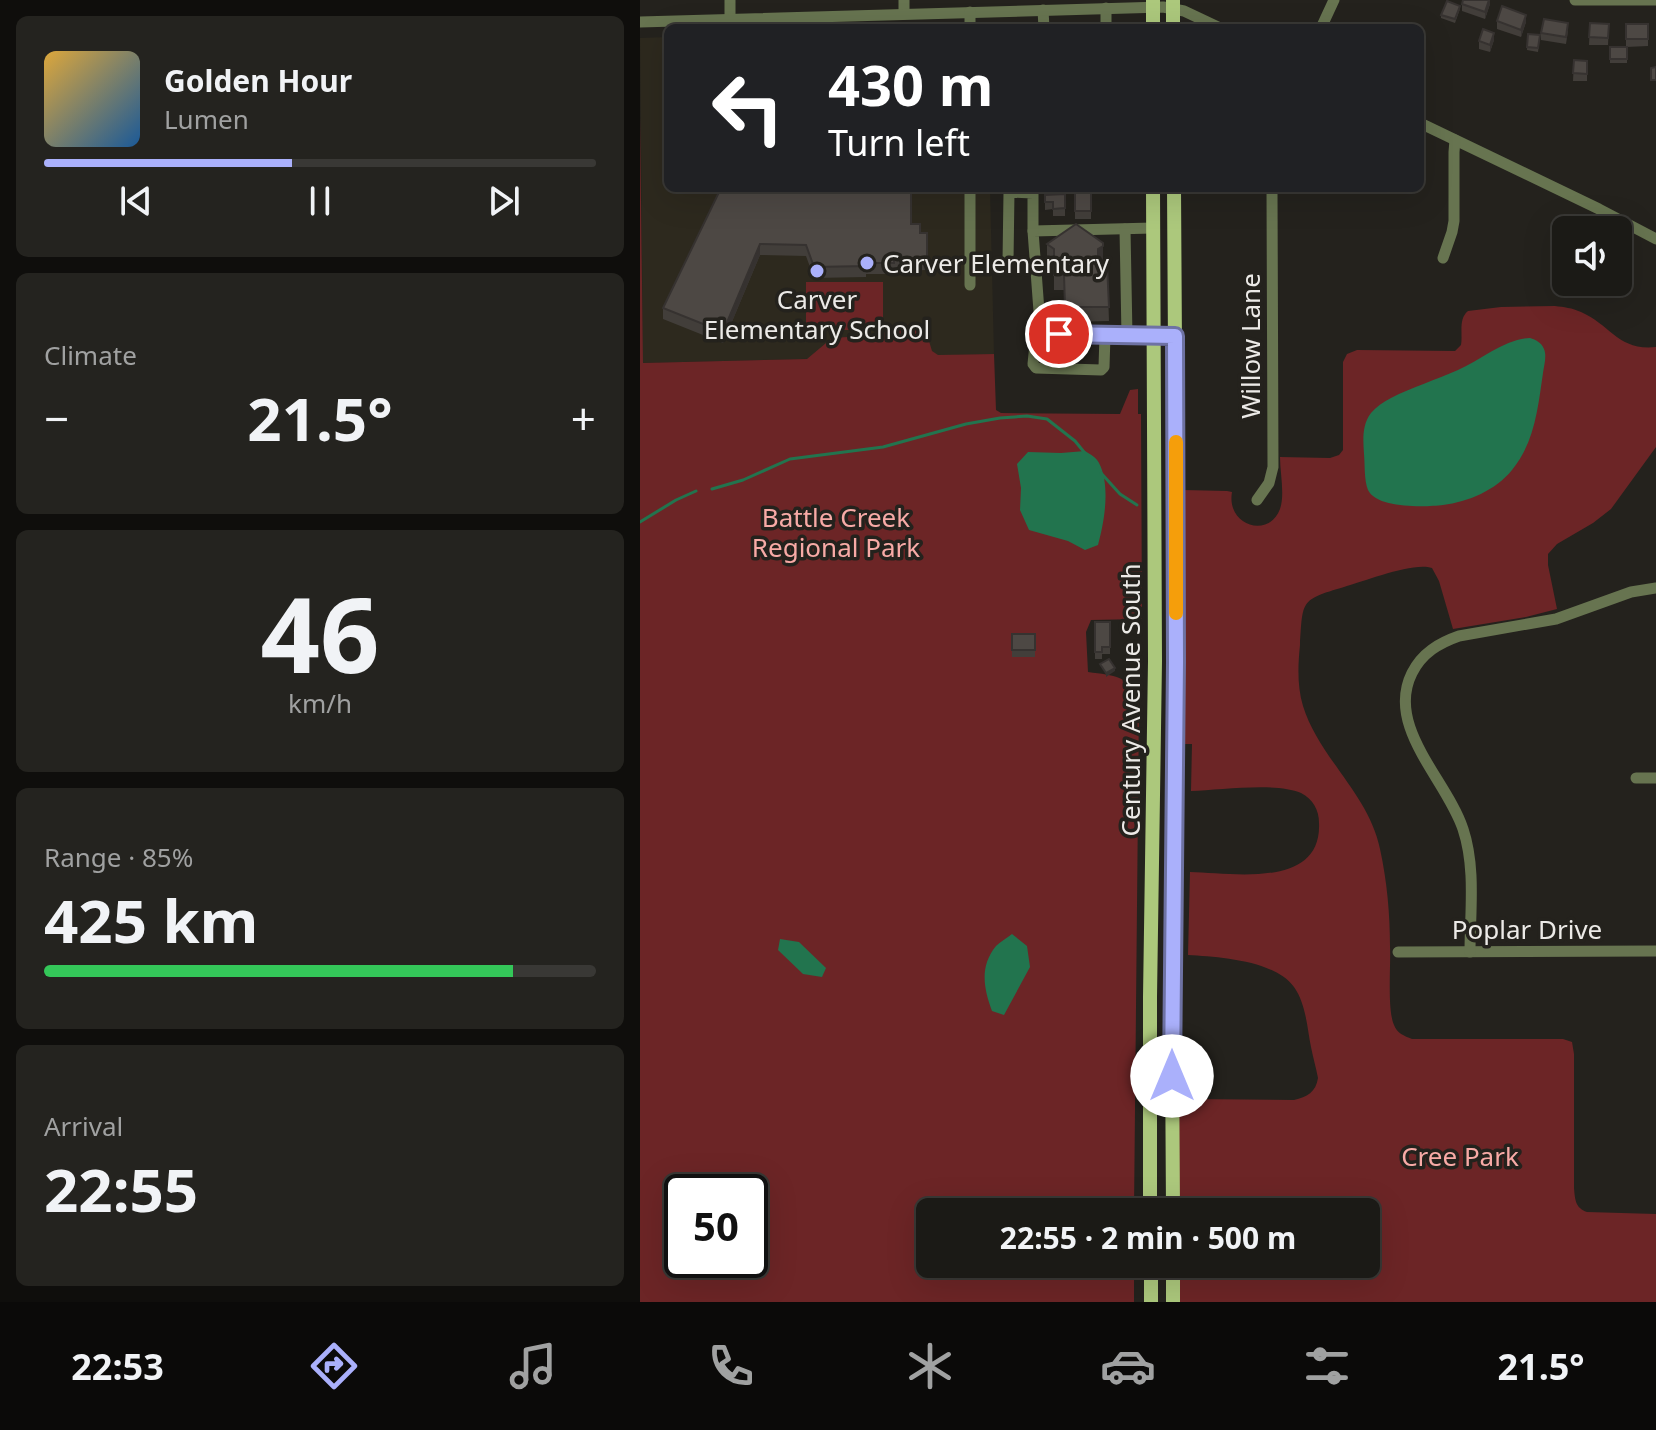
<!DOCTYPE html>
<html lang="en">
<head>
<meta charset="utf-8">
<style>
  :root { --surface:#1b1a16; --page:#24231f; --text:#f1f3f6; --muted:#a0a1a1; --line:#393835; --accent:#aab0fb }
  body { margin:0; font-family:"Noto Sans",sans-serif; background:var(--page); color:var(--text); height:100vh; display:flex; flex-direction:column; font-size:30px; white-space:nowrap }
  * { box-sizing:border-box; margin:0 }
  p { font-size:26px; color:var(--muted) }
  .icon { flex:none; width:44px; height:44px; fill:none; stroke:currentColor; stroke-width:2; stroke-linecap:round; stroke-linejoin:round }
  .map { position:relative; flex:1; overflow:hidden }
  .drawer { display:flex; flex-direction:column; gap:16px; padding:16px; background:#0f0e0c; width:640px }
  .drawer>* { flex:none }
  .hud { position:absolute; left:24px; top:24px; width:760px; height:168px; border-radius:12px; box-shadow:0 8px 32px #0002,0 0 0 2px var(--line); background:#202124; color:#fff; overflow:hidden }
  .tools { position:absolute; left:912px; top:216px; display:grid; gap:16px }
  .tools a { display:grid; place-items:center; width:80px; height:80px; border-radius:12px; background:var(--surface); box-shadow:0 8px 32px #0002,0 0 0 2px var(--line); font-size:40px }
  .speed { position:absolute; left:24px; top:1174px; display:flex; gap:16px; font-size:40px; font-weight:700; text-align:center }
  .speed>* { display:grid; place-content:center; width:104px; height:104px; border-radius:50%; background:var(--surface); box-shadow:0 8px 32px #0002,0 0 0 2px var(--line); line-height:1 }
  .speed .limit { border:4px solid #111; border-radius:12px; background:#fff; color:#111 }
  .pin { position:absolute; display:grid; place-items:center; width:68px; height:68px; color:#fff; margin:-34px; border:4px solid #fff; border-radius:50%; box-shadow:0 2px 8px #0007 }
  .me { position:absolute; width:88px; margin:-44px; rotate:0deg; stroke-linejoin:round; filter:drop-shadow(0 0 6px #0008) }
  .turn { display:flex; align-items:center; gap:28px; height:168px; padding:0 32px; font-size:36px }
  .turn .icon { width:104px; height:104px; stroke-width:2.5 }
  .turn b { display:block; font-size:56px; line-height:68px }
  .big { font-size:60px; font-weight:700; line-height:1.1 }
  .drawer .tile { flex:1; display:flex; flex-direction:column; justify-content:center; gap:12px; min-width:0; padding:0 28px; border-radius:12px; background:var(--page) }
  .drawer .dial { align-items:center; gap:0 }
  .dial b { font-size:104px; line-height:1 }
  .song { display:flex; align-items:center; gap:24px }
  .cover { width:96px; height:96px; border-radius:12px; background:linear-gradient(135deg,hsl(40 70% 55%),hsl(210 70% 35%)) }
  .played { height:8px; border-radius:4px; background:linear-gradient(90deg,var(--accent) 45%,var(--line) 45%) }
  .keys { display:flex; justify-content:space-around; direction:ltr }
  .heat { display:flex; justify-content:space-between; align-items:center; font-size:44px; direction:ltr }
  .charge { height:12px; border-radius:6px; background:linear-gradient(90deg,#34c759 85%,var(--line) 0) }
  .trip { position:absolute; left:276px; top:1198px; width:464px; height:80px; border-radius:12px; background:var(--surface); box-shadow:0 8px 32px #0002,0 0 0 2px var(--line); font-weight:700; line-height:80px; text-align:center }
  .tab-bar { display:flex; height:128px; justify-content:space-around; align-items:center; background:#0b0a09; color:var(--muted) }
  .tab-bar .icon { width:56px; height:56px }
  .tab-bar .selected { color:var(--accent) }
  .tab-bar b { font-size:36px; color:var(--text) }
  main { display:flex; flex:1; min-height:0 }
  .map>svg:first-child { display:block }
</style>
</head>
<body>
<main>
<section class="drawer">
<div class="tile">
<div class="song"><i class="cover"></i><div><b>Golden Hour</b><p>Lumen</p></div></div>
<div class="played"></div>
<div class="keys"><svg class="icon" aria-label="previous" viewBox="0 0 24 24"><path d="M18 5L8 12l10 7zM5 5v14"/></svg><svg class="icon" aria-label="pause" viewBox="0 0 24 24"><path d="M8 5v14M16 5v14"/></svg><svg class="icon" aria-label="next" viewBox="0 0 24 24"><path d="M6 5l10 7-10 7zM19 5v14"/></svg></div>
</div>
<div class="tile"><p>Climate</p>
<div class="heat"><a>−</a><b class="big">21.5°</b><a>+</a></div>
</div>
<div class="tile dial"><b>46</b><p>km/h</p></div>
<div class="tile"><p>Range · 85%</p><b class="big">425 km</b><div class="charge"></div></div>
<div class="tile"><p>Arrival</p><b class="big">22:55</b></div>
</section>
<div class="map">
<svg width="1016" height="1302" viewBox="0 0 1016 1302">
  <rect width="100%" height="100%" fill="#24221d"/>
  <path fill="#2d291e" d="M28 37V188H350L354 354 3 363 0 38Z"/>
  <g fill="#6c2526" fill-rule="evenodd">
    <path d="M0 117 3 363 167 359 192 338 239 335 263 323 286 331 292 351 298 355 354 354 356 410 361 413 480 414 490 390 498 389V414H501L502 619 451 620 446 632 448 672C475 676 489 674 499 704L494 1212H290V1264H494V1302H0ZM42 1192H110V1260H42Z"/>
    <rect x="166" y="282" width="77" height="48"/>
    <path d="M915 306C924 307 932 308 941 312 971 325 978 351 1016 347V447L971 509 953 523 917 544 908 554V565L917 609 886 617 813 629 799 581 792 568C772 562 726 581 704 587 660 600 663 600 660 645 658 665 657 686 663 706 679 758 729 794 740 849 747 881 750 914 750 946 751 965 747 1009 754 1025 757 1033 764 1036 772 1039H923L932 1042 934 1054V1188C935 1199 935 1208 947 1212L1016 1214V1302H540V1264H726V1212H539V1099H542L543 1103H547V1099L654 1100C667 1097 676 1092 678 1078 676 1068 673 1057 671 1047 667 1027 666 1004 654 987 634 960 579 957 548 955L550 872C593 873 682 889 679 823 679 810 673 799 661 793 636 782 580 790 551 791L552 744H544L543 490 587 491 592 492C586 526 629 539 640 509 645 494 640 473 640 457L690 458 699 455 703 450V362L707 354 717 350 815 351 821 345C823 334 818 319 828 311L861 307Z"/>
  </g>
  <g fill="#22744e">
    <path d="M890 338C896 340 901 342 904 349 907 356 904 365 903 373 898 407 895 442 872 470 856 490 828 502 803 505 786 507 737 509 728 490 724 480 725 465 724 454 723 439 722 425 731 413 736 407 743 402 751 398 772 387 796 380 818 370 841 360 865 339 890 338Z"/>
    <path d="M445 451C450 454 457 458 459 463 471 486 464 523 458 545L445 550 428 541 389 530 380 510 381 488 377 464 388 452 421 453Z"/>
    <path d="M372 934 387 946 390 967 364 1015 352 1011C344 989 339 967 356 946 360 942 367 938 372 934Z"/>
    <path d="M140 939 159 942 186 968 182 977 163 974 138 950Z"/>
  </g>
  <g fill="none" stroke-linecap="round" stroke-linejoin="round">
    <g stroke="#22744e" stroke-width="3">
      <path d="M461 473 480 494 497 505"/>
      <path d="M72 489 103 480 150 459 243 447 326 424 360 418 387 416 407 419 435 441 444 452"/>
      <path d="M0 522 36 500 56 491"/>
    </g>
    <g stroke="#677450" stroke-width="11">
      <path d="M90 0V19"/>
      <path d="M264 0V14"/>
      <path d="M935 0H1016"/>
      <path d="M466 8V28"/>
      <path d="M403 10 404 28"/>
      <path d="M0 22 523 7 544 11 580 28"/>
      <path d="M330 28V12"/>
      <path d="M681 28 694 0"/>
      <path d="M780 123 959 209 1016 239"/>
      <path d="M513 228 393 231 399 311 396 334 535 336"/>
      <path d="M485 229 487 336"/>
      <path d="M393 231V193L369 192 368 262 394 264"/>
      <path d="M803 258 812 232 814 221V152L815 140"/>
      <path d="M330 285V188"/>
      <path d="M396 334 393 364 396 368 461 370 464 367 465 335"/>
      <path d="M617 500 629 483 633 467 632 188"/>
      <path d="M996 778H1016"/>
      <path d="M758 952 1016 951"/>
      <path d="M830 952C830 912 836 868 823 829 807 780 745 727 772 673 782 653 799 643 819 636L916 619 991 592 1016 588"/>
    </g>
    <g stroke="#acc87c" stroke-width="14">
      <path d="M513 0V28"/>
      <path d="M533 0V28"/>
      <path d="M510 1212V997L515 661 513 188"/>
      <path d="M533 1212 532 1048 536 507 534 188"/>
      <path d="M511 1264V1302"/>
      <path d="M533 1264V1302"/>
    </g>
  </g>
  <g fill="#423e3a">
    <path d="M850 0V4L845 19 822 11V4Z"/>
    <path d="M820 9 815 23 801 18V15Z"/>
    <path d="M857 21 886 22 881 37 857 29Z"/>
    <path d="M950 23 969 24 968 45H949Z"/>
    <path d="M986 24H1008V46L986 47Z"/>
    <path d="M928 31 926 44 901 40V33Z"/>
    <path d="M888 34 900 35 898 52 887 50Z"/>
    <path d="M854 40 850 52 839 49V41Z"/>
    <rect x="970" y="47" width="17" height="16"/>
    <path d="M934 60 947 61V81H933Z"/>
    <path d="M81 188 271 224 280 233H287V270L254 271V274H226V277L174 278 166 256 120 255 83 343 23 319V308Z"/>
    <rect x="435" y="188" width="16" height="31"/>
    <path d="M425 194V216H413V209L405 210V195Z"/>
    <path d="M407 244 463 260 458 264H467L469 321 425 322 424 290H414V264L407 258Z"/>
    <path d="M455 622H470V654H462V659H455Z"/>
    <rect x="372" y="634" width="23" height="23"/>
  </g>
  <g fill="#363230">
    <path d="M849 0H850V4L845 19V12Z"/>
    <path d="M886 15V22L881 37V30Z"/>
    <path d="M854 33V40L850 52V45Z"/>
    <path d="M120 244V255L83 343V332Z"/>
    <path d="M463 246V260L458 264V249Z"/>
    <path d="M475 668V671L466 677V673Z"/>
  </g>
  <g fill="#4d4844" stroke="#363230" stroke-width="2">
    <path d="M823 0H849L845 12 822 4Z"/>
    <path d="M807 1 820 6 815 19 801 15Z"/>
    <path d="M862 6 886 15 881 30 857 21Z"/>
    <path d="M904 19 928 23 926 37 901 33Z"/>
    <path d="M950 23 969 24 968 38 949 37Z"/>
    <rect x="986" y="24" width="22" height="15"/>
    <path d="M843 29 854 33 850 45 839 41Z"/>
    <path d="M888 34 900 35 898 48 887 47Z"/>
    <rect x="970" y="47" width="17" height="12"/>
    <path d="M934 60 947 61V74L933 73Z"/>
    <path d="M1016 67V80H1011V68Z"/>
    <path d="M81 188H271V224H280V233H287V259L254 260V263H226V266L174 267 166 245 120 244 83 332 23 308Z"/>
    <rect x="435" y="188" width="16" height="23"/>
    <path d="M425 194V208L413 209V202H405V195Z"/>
    <path d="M436 224 463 243V246L458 249V264H467L469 307H425L424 275H414V249L407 244Z"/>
    <path d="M455 622H470V647H462V652H455Z"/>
    <rect x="372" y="634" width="23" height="16"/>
    <path d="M469 659 475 668 466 673 460 664Z"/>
  </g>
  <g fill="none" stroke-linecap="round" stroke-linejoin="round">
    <g stroke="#6e72a3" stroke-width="20">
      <path id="route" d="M419 334 535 336 536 662 532 1076"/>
    </g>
    <use href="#route" stroke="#aab0fb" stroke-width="14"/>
    <path stroke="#f59e0b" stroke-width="14" d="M536 442V613"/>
  </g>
  <g fill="#aab0fb" stroke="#24221d" stroke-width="3">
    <circle cx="227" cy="263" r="8"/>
    <circle cx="177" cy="271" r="8"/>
  </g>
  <g text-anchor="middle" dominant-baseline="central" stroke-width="7" stroke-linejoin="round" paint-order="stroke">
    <g font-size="26" fill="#eceae7" stroke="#24221d" text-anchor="start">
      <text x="243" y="263">Carver Elementary</text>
      <text x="177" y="299" text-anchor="middle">Carver<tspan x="177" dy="30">Elementary School</tspan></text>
    </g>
    <g font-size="26" fill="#eceae7" stroke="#24221d">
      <text transform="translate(610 346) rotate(-90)">Willow Lane</text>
      <text transform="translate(490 700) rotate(-90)">Century Avenue South</text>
      <text x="887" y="929">Poplar Drive</text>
    </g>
    <g font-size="26" fill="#f8aaa6" stroke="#24221d">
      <text x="196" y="517">Battle Creek<tspan x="196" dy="30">Regional Park</tspan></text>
      <text x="820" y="1156">Cree Park</text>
    </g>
  </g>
</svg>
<div class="tools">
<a><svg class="icon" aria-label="sound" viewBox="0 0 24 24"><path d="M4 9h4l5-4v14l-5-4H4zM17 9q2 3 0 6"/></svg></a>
</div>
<div class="speed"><div class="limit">50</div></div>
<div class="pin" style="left:419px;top:334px;background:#d93025"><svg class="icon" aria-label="arrive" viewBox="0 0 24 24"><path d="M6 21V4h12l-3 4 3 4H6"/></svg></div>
<svg class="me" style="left:532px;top:1076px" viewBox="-20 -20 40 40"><circle r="19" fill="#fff"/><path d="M0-13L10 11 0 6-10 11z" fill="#aab0fb"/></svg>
<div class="trip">22:55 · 2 min · 500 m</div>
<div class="hud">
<div class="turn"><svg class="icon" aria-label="left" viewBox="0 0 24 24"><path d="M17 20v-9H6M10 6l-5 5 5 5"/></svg><div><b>430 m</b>Turn left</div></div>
</div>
</div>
</main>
<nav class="tab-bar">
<b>22:53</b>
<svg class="icon selected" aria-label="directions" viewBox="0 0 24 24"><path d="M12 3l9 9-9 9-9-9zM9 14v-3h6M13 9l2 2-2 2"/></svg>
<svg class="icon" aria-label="music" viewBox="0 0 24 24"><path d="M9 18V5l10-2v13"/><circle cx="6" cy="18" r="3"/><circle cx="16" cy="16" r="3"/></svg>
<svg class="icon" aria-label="phone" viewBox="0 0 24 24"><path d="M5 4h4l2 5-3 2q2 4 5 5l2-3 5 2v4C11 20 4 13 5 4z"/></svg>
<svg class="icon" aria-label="climate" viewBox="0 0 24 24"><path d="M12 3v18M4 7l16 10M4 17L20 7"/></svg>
<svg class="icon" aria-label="car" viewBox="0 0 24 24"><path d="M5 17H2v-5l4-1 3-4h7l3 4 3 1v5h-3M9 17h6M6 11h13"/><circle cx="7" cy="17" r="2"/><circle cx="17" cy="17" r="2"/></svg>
<svg class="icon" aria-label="filters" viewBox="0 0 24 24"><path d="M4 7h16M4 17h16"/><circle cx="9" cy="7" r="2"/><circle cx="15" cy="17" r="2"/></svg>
<b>21.5°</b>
</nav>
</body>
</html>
